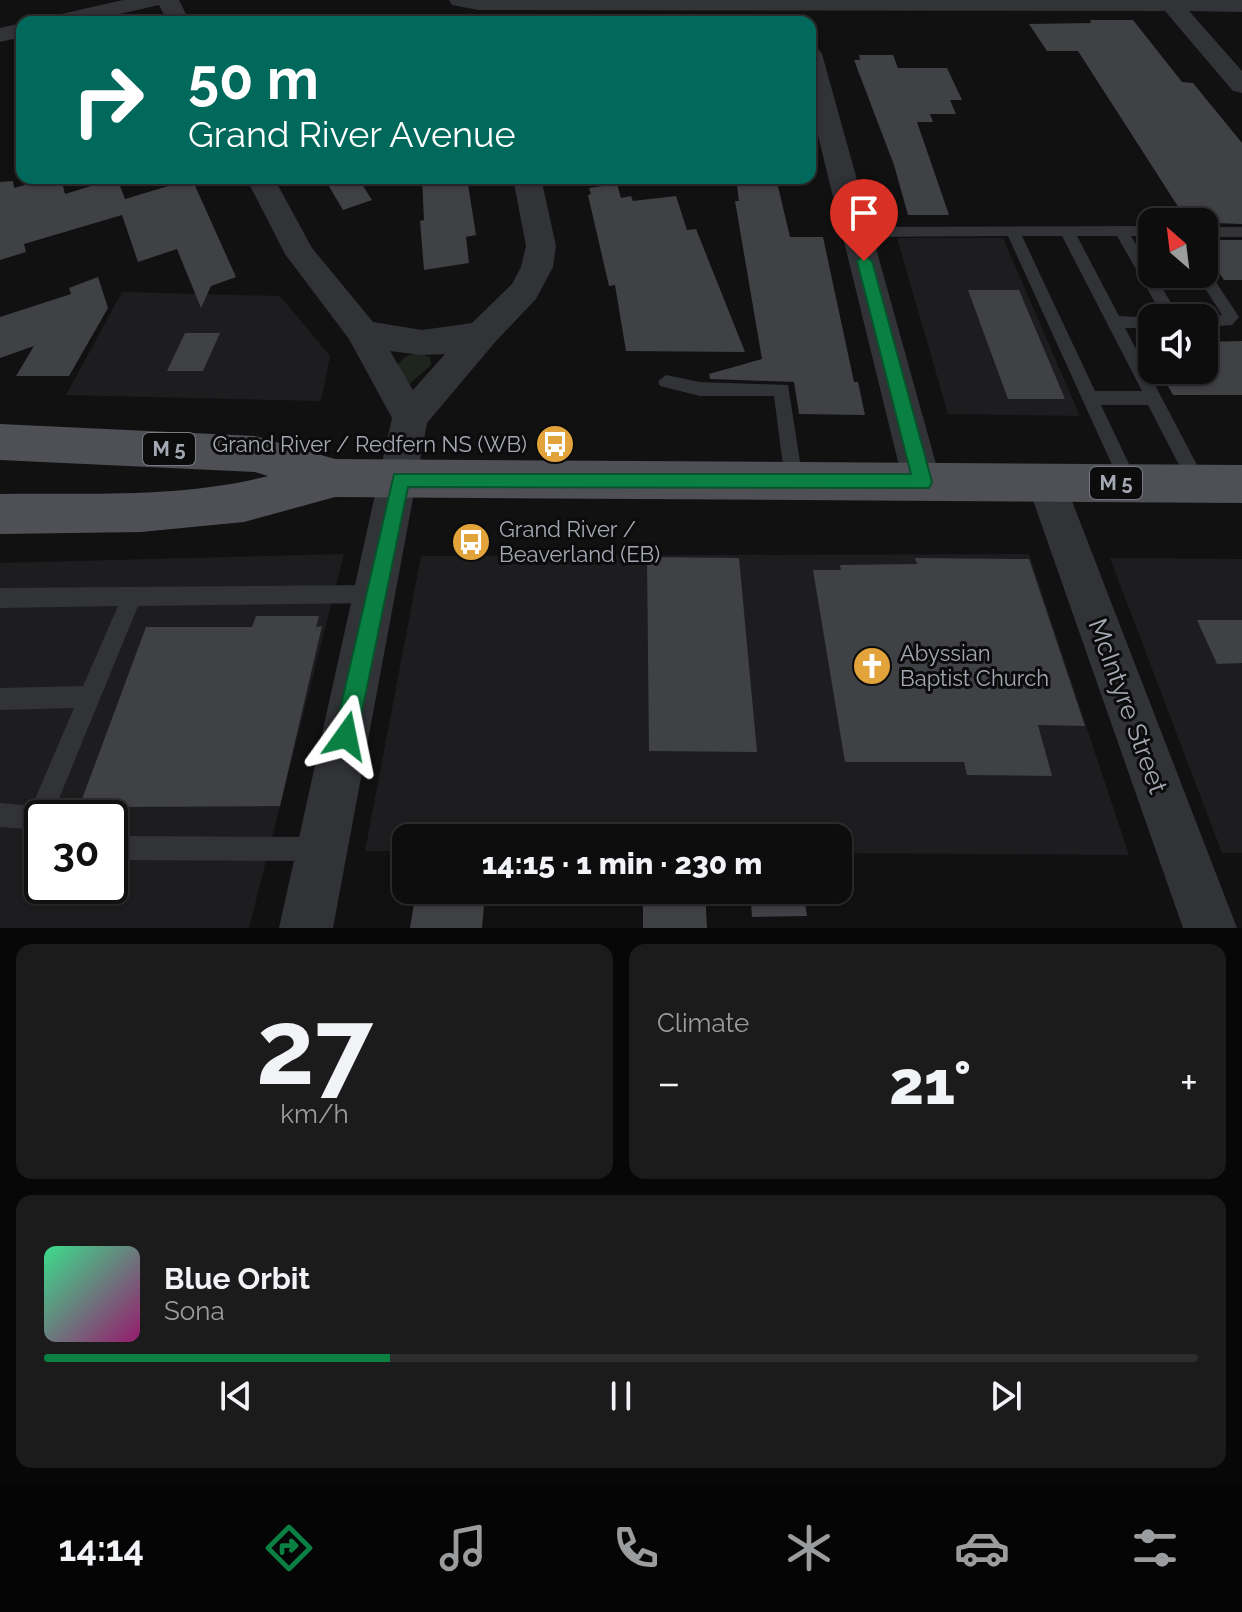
<!DOCTYPE html>
<html lang="en">
<head>
<meta charset="utf-8">
<style>
  :root { --surface:#0d0d0e; --page:#1b1b1c; --text:#f1f3f6; --muted:#9a9c9e; --line:#2d2d2e; --accent:#0b8043 }
  body { margin:0; font-family:Raleway,sans-serif; background:var(--page); color:var(--text); height:100vh; display:flex; flex-direction:column; font-size:30px; white-space:nowrap }
  * { box-sizing:border-box; margin:0 }
  p { font-size:26px; color:var(--muted) }
  .icon { flex:none; width:44px; height:44px; fill:none; stroke:currentColor; stroke-width:2; stroke-linecap:round; stroke-linejoin:round }
  .map { position:relative; height:928px; overflow:hidden }
  .drawer { display:flex; flex-direction:column; gap:16px; padding:16px; background:#070708; flex:1 }
  .drawer>* { flex:none }
  .guide { position:absolute; left:16px; top:16px; width:800px; height:168px; border-radius:16px; box-shadow:0 2px 6px #0004,0 0 0 2px var(--line); background:#00695c; color:#fff; overflow:hidden }
  .needle { width:52px; rotate:332deg }
  .tools { position:absolute; left:1138px; top:208px; display:grid; gap:16px }
  .tools a { display:grid; place-items:center; width:80px; height:80px; border-radius:16px; background:var(--surface); box-shadow:0 2px 6px #0004,0 0 0 2px var(--line); font-size:40px }
  .speed { position:absolute; left:24px; top:800px; display:flex; gap:16px; font-size:40px; font-weight:700; text-align:center }
  .speed>* { display:grid; place-content:center; width:104px; height:104px; border-radius:50%; background:var(--surface); box-shadow:0 2px 6px #0004,0 0 0 2px var(--line); line-height:1 }
  .speed .limit { border:4px solid #111; border-radius:12px; background:#fff; color:#111 }
  .pin { position:absolute; display:grid; place-items:center; width:68px; height:68px; color:#fff; margin:-82px -34px; border-radius:50% 50% 50% 0; rotate:-45deg; box-shadow:0 0 8px #0007 }
  .pin .icon { rotate:45deg }
  .me { position:absolute; width:88px; margin:-44px; rotate:12deg; stroke-linejoin:round; filter:drop-shadow(0 0 6px #0008) }
  .turn { display:flex; align-items:center; gap:28px; height:168px; padding:0 40px; font-size:36px }
  .turn .icon { width:104px; height:104px; stroke-width:2.5 }
  .turn b { display:block; font-size:56px; line-height:68px }
  .big { font-size:60px; font-weight:800; line-height:1.1 }
  .drawer .tile { flex:1; display:flex; flex-direction:column; justify-content:center; gap:12px; min-width:0; padding:0 28px; border-radius:16px; background:var(--page) }
  .drawer .dial { align-items:center; gap:0 }
  .dial b { font-size:104px; line-height:1 }
  .song { display:flex; align-items:center; gap:24px }
  .cover { width:96px; height:96px; border-radius:12px; background:linear-gradient(135deg,hsl(150 70% 55%),hsl(320 70% 35%)) }
  .played { height:8px; border-radius:4px; background:linear-gradient(90deg,var(--accent) 30%,var(--line) 30%) }
  .keys { display:flex; justify-content:space-around; direction:ltr }
  .heat { display:flex; justify-content:space-between; align-items:center; font-size:44px; direction:ltr }
  .drawer .tiles { flex:1; display:grid; gap:16px; grid-template-columns:1fr 1fr }
  .tile:last-child { grid-column:span 2 }
  .trip { position:absolute; left:392px; top:824px; width:460px; height:80px; border-radius:16px; background:var(--surface); box-shadow:0 2px 6px #0004,0 0 0 2px var(--line); font-weight:800; line-height:80px; text-align:center }
  .tabs { display:flex; height:128px; justify-content:space-around; align-items:center; background:#050506; color:var(--muted) }
  .tabs .icon { width:56px; height:56px }
  .tabs .on { color:var(--accent) }
  .tabs b { font-size:36px; color:var(--text) }
  .map>svg:first-child { display:block }
</style>
</head>
<body>
<div class="map">
<svg width="1242" height="928" viewBox="0 0 1242 928">
  <rect width="100%" height="100%" fill="#111112"/>
  <g fill="#1d1d1f" fill-rule="evenodd">
    <path d="M897 238H1003L1080 416 948 414Z"/>
    <path d="M122 292 280 296 330 356 321 401 66 395Z"/>
    <path d="M344 554 249 928H0V563ZM42 818H110V886H42Z"/>
    <path d="M1029 554 1129 855 838 853V838H406V851H365L421 556Z"/>
    <path d="M1110 558 1242 559V853H1222Z"/>
  </g>
  <path fill="#1e251e" d="M416 353 430 357 431 365 407 386 396 365 407 356Z"/>
  <g fill="#404145">
    <path d="M1090 20H1133L1182 82 1193 83 1242 143V224L1188 222 1078 51H1047L1029 24 1091 23Z"/>
    <path d="M859 55H893L898 68H947L962 100H950L956 114H930L933 122H917L949 215H908L894 165 854 60H860Z"/>
    <path d="M50 178H61L65 194 117 178 125 199 192 179 236 277 211 286 201 308 177 249 138 262 122 215 24 244 26 252 0 260V182L13 181 14 188Z"/>
    <path d="M324 178H358L372 200 343 210Z"/>
    <path d="M422 178H467L476 235 466 237 469 263 424 270 420 221 424 220Z"/>
    <path d="M736 178H776L790 237H823L854 382H858L865 415 799 414 794 382 710 379 709 374 762 359 735 201H739Z"/>
    <path d="M617 184 621 198 631 196 633 201 676 196 687 230 696 229 745 352 626 351 615 285 609 286 588 195 591 194 589 188Z"/>
    <path d="M1204 240H1242V280H1224L1204 250Z"/>
    <path d="M98 277 108 308 69 376H16L34 346 0 358V317L71 294 69 288Z"/>
    <path d="M968 290H1019L1065 399H1008Z"/>
    <path d="M185 333H220L203 371H167Z"/>
    <path d="M1242 341V395H1173L1159 370H1204V342Z"/>
    <path d="M647 557 739 558 757 752 649 751Z"/>
    <path d="M915 558 1029 559 1085 726 1038 725 1052 776 967 775 964 762H845L813 570H841L840 565 917 564Z"/>
    <path d="M256 616H319L316 627 322 626 280 806 114 807 111 817 75 818 146 627H252Z"/>
    <path d="M1197 620H1242V663L1217 664Z"/>
    <path d="M643 890H705L707 928H643Z"/>
    <path d="M750 890H803L807 916 752 917Z"/>
    <path d="M416 892 485 894 482 928H410Z"/>
  </g>
  <g fill="none" stroke-linecap="round" stroke-linejoin="round">
    <g fill="#323337" fill-rule="evenodd">
      <path d="M1152 226V236H1131L1180 318H1164L1117 236H1077L1119 316 1158 318H1152V328H1125L1207 484 1204 490 1198 492 1192 490 1148 405H1101L1138 483 1135 489 1129 491 1123 489 1008 236 857 237 850 232 857 227ZM1022 236H1062L1142 391H1095Z"/>
      <rect x="1204" y="227" width="38" height="10"/>
      <path d="M1204 269 1208 270 1239 317 1232 325 1204 327V318H1198L1222 315 1196 274H1204Z"/>
      <path d="M666 375 700 382 788 385 803 481 800 487 794 489 788 487 785 481 774 396H700L660 386 658 381Z"/>
      <path d="M376 585 383 587 386 594 383 601 376 603 138 606 51 818H42V858L33 855 28 829 0 827V803L32 806 74 708 0 710V688L83 686 118 606 0 608V588Z"/>
      <path d="M110 836 319 837 328 840 331 849 328 858 319 861 110 860Z"/>
    </g>
    <g fill="#323337" fill-rule="evenodd">
      <path d="M123 0H179L190 22H168L159 5 85 22H45L48 17Z"/>
      <path d="M449 0H1242V12L1189 11 1242 71V93L1233 91 1165 11 478 10 452 5Z"/>
      <path d="M22 23V37L0 42V28Z"/>
      <path d="M810 47 818 49 822 54 941 482 936 494 922 498 908 494 903 482 810 103Z"/>
      <path d="M246 178H274L312 248 373 322 422 330 472 323 512 284 521 267 526 246 513 178H541L556 246 553 267 536 299 496 341 427 423 333 928H279L392 418 349 339 285 254ZM390 351 422 355 445 354 413 390Z"/>
      <path d="M1046 467 1060 471 1065 483 1237 928H1183L1027 483 1032 471Z"/>
    </g>
    <path fill="#4f5056" fill-rule="evenodd" d="M0 424 255 436 335 459 1242 465V503L335 497 244 522 141 532 0 534V494C88 493 182 498 268 476L255 472 0 460Z"/>
  </g>
  <path fill="#0b8043" stroke="#07532c" stroke-width="2" d="M864 256 872 261 932 482 929 488 408 487 357 736 354 744 346 747 338 744 334 736 394 474H911L857 261Z"/>
  <defs>
    <g id="bus-disc" transform="scale(2)"><circle r="9.5" fill="#e1a33a" stroke="#0c0c0d"/><path d="M-5-6H5V4H4V6H2V4H-2V6H-4V4H-5ZM-3.5-4V0h7V-4ZM-3.5 1.2v1.5H-2V1.2ZM2 1.2v1.5H3.5V1.2Z" fill="#fff"/></g>
    <g id="church-disc" transform="scale(2)"><circle r="9.5" fill="#e1a33a" stroke="#0c0c0d"/><path d="M-1.2-6h2.4v3.5h3.3v2.4h-3.3V6h-2.4V-.1h-3.3v-2.4h3.3Z" fill="#fff"/></g>
  </defs>
  <g fill-rule="evenodd">
    <use href="#bus-disc" x="555" y="444"/>
    <use href="#bus-disc" x="471" y="542"/>
    <use href="#church-disc" x="872" y="666"/>
  </g>
  <g text-anchor="middle" dominant-baseline="central" stroke-width="6" stroke-linejoin="round" paint-order="stroke">
    <g fill="#0c0c0d" stroke="#767980" stroke-width="2">
      <rect x="143" y="433" width="52" height="32" rx="6"/>
      <rect x="1090" y="467" width="52" height="32" rx="6"/>
    </g>
    <g font-size="20" font-weight="bold" fill="#a4a8b2">
      <text x="169" y="449">M 5</text>
      <text x="1116" y="483">M 5</text>
    </g>
    <g font-size="22" fill="#a4a8b2" stroke="#0c0c0d" text-anchor="start">
      <text x="527" y="444" text-anchor="end">Grand River / Redfern NS (WB)</text>
      <text x="499" y="529">Grand River /<tspan x="499" dy="25">Beaverland (EB)</tspan></text>
      <text x="900" y="653">Abyssian<tspan x="900" dy="25">Baptist Church</tspan></text>
    </g>
    <g font-size="26" fill="#a4a8b2" stroke="#0c0c0d">
      <text transform="translate(1128 706) rotate(70)">McIntyre Street</text>
    </g>
  </g>
</svg>
<div class="tools">
<a><svg class="needle" viewBox="-14 -14 28 28"><path d="M0-13l5 13h-10z" fill="#e53935"/><path d="M0 13l5-13h-10z" fill="#9a9c9e"/></svg></a>
<a><svg class="icon" aria-label="sound" viewBox="0 0 24 24"><path d="M4 9h4l5-4v14l-5-4H4zM17 9q2 3 0 6"/></svg></a>
</div>
<div class="speed"><div class="limit">30</div></div>
<div class="pin" style="left:864px;top:261px;background:#d93025"><svg class="icon" aria-label="arrive" viewBox="0 0 24 24"><path d="M6 21V4h12l-3 4 3 4H6"/></svg></div>
<svg class="me" style="left:346px;top:736px" viewBox="-20 -20 40 40"><path d="M0-17L14 15 0 8-14 15z" fill="#0b8043" stroke="#fff" stroke-width="4"/></svg>
<div class="trip">14:15 · 1 min · 230 m</div>
<div class="guide">
<div class="turn"><svg class="icon" aria-label="right" viewBox="0 0 24 24"><path d="M7 20v-9h11M14 6l5 5-5 5"/></svg><div><b>50 m</b>Grand River Avenue</div></div>
</div>
</div>
<section class="drawer">
<div class="tiles">
<div class="tile dial"><b>27</b><p>km/h</p></div>
<div class="tile"><p>Climate</p>
<div class="heat"><a>−</a><b class="big">21°</b><a>+</a></div>
</div>
<div class="tile">
<div class="song"><i class="cover"></i><div><b>Blue Orbit</b><p>Sona</p></div></div>
<div class="played"></div>
<div class="keys"><svg class="icon" aria-label="previous" viewBox="0 0 24 24"><path d="M18 5L8 12l10 7zM5 5v14"/></svg><svg class="icon" aria-label="pause" viewBox="0 0 24 24"><path d="M8 5v14M16 5v14"/></svg><svg class="icon" aria-label="next" viewBox="0 0 24 24"><path d="M6 5l10 7-10 7zM19 5v14"/></svg></div>
</div>
</div>
</section>
<nav class="tabs">
<b>14:14</b>
<svg class="icon on" aria-label="directions" viewBox="0 0 24 24"><path d="M12 3l9 9-9 9-9-9zM9 14v-3h6M13 9l2 2-2 2"/></svg>
<svg class="icon" aria-label="music" viewBox="0 0 24 24"><path d="M9 18V5l10-2v13"/><circle cx="6" cy="18" r="3"/><circle cx="16" cy="16" r="3"/></svg>
<svg class="icon" aria-label="phone" viewBox="0 0 24 24"><path d="M5 4h4l2 5-3 2q2 4 5 5l2-3 5 2v4C11 20 4 13 5 4z"/></svg>
<svg class="icon" aria-label="climate" viewBox="0 0 24 24"><path d="M12 3v18M4 7l16 10M4 17L20 7"/></svg>
<svg class="icon" aria-label="car" viewBox="0 0 24 24"><path d="M5 17H2v-5l4-1 3-4h7l3 4 3 1v5h-3M9 17h6M6 11h13"/><circle cx="7" cy="17" r="2"/><circle cx="17" cy="17" r="2"/></svg>
<svg class="icon" aria-label="filters" viewBox="0 0 24 24"><path d="M4 7h16M4 17h16"/><circle cx="9" cy="7" r="2"/><circle cx="15" cy="17" r="2"/></svg>
</nav>
</body>
</html>
